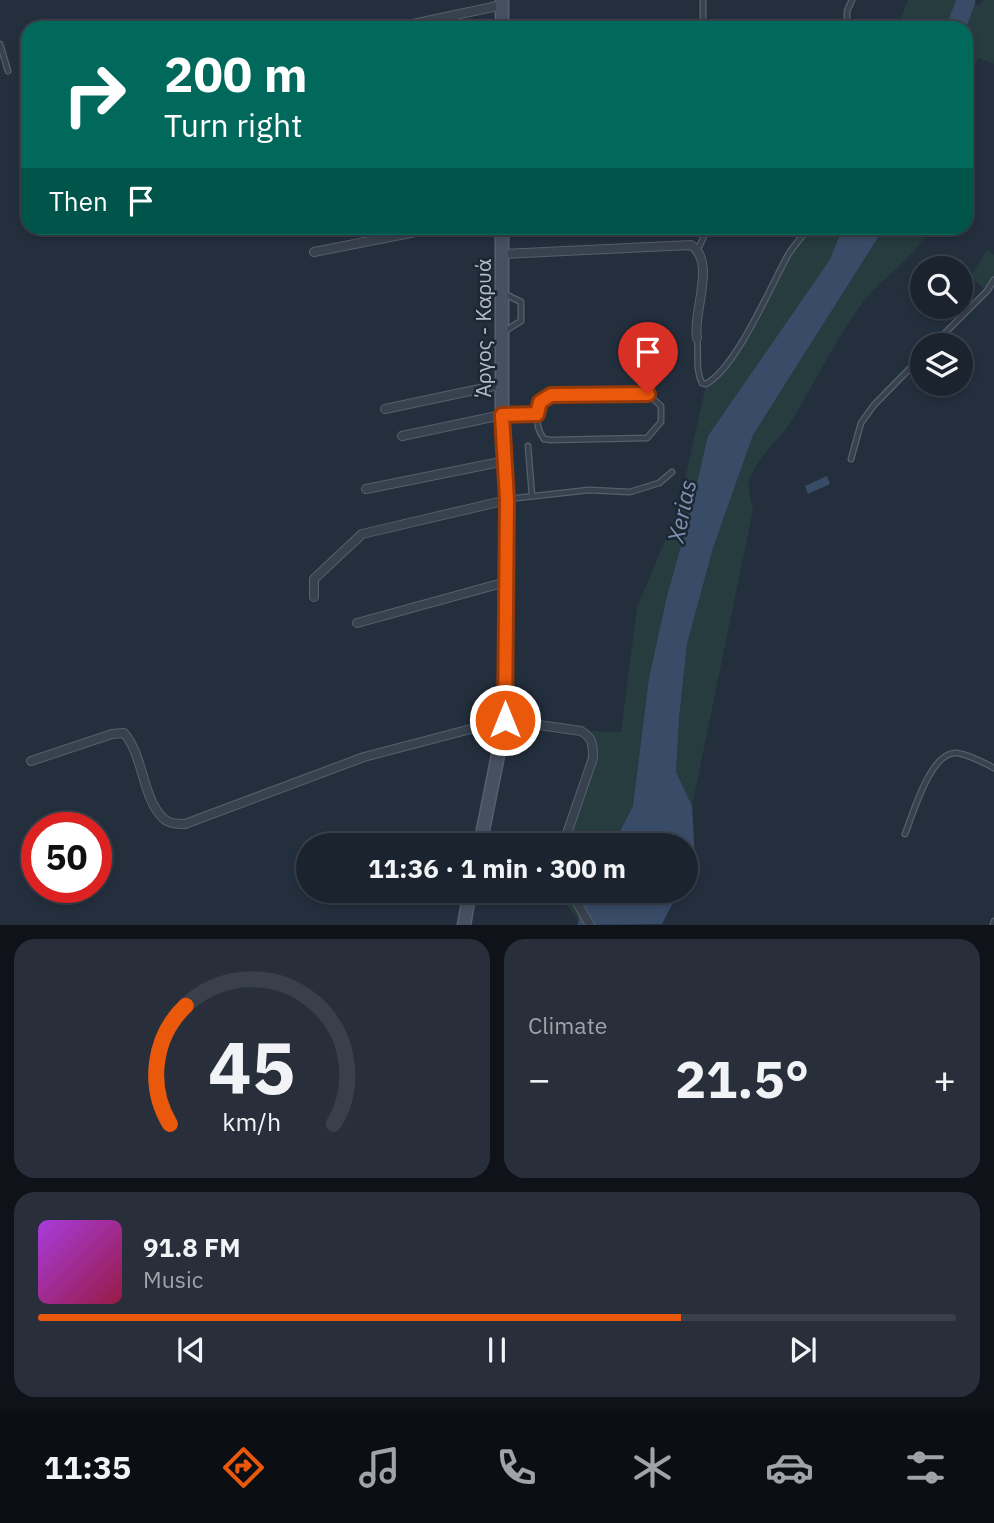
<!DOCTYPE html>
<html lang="en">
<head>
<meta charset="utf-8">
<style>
  :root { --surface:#1b232e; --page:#282f3a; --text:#f1f3f6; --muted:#a0a4aa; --line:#39404a; --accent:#ea580c }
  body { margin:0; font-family:"IBM Plex Sans",sans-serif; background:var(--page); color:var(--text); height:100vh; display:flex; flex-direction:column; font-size:26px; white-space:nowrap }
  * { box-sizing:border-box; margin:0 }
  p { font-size:23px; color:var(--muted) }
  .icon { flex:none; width:38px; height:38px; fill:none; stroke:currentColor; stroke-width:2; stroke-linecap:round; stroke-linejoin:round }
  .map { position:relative; height:925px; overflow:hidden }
  .sheet { display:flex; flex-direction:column; gap:14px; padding:14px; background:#0f1319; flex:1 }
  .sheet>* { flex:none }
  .banner { position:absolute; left:21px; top:21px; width:952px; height:214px; border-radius:21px; box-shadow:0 4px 10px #0003,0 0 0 2px var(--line); background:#00695c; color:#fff; overflow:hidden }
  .tools { position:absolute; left:910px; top:256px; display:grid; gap:14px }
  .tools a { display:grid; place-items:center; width:63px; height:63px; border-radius:50%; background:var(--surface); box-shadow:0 4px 10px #0003,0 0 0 2px var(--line); font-size:35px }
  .speed { position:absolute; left:21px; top:812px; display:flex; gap:14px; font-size:35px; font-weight:700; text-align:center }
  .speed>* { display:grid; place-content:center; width:91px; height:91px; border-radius:50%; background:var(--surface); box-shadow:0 4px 10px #0003,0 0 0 2px var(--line); line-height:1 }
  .speed .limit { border:10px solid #d22; background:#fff; color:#111 }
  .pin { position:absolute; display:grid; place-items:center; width:60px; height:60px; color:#fff; margin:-72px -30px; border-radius:50% 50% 50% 0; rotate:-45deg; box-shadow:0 0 7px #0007 }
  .pin .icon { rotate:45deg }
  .me { position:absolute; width:77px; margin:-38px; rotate:0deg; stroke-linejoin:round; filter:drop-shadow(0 0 5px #0008) }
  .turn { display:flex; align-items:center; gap:24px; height:147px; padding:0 28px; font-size:32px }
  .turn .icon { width:91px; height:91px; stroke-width:2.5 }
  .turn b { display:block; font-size:49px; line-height:60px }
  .then { display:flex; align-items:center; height:66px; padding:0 28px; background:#0003; gap:14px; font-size:26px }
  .big { font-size:52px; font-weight:800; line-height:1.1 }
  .sheet .tile { flex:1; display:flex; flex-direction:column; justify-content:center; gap:10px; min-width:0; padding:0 24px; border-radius:21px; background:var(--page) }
  .sheet .dial { align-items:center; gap:0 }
  .dial svg { height:182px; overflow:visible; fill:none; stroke:var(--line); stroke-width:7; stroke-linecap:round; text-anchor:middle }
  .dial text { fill:var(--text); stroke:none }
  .song { display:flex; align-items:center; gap:21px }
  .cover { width:84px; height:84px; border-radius:10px; background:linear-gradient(135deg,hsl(280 70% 55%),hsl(340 70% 35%)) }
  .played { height:7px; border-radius:4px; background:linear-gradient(90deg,var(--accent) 70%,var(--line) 70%) }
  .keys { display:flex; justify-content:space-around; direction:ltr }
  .heat { display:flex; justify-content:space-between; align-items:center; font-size:38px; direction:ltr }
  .sheet .tiles { flex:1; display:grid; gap:14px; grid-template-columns:1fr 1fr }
  .tile:last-child { grid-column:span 2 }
  .trip { position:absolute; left:296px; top:833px; width:402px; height:70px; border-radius:35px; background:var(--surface); box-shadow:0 4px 10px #0003,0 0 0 2px var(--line); font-weight:800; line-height:70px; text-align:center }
  .dock { display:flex; height:112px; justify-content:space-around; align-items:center; background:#0b0e12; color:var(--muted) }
  .dock .icon { width:49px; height:49px }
  .dock .selected { color:var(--accent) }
  .dock b { font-size:32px; color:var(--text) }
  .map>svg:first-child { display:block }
</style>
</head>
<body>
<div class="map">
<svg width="994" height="925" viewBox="0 0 994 925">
  <rect width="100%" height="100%" fill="#242f3e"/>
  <g fill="#263c3f">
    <path d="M908 0H969L980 6 983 0H994V64L978 58 966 92V28H897Z"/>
    <path d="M808 228H843L829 261 689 517 667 596 649 678 633 806 613 845H563L593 745 581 731 621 732 637 607 678 510 706 384C737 367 768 287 788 255 794 245 801 236 808 228Z"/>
    <path d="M884 228H911L925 236C909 262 882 278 863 302 836 338 815 383 791 422 779 440 757 457 750 478 747 489 751 500 753 510L692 806 676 772 679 719 687 644 713 548 753 435Z"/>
    <path d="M987 250 994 255V280L987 291 970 277Z"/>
    <path d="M562 891H583L581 895 579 920C572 912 561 902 562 891Z"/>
  </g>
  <g fill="#394c67">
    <path d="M843 228H884L753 435 713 548 687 644 679 719 676 772 692 806 695 859 686 877V845H613L633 806 649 678 667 596 689 517 708 436 829 261Z"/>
    <path d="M827 476 830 484 808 494 805 486Z"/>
    <path d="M583 891H679L662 924 578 925Z"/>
  </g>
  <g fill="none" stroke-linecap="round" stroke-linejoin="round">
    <path stroke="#394c67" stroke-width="19" d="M956 28 966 0"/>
    <g stroke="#565f6c" stroke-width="7">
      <g id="service">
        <path d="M703 28V0"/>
        <path d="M847 28V11L852 0"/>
        <path d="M0 44 8 71"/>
        <path d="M698 249 708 228"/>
        <path d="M503 293 521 302V321L505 331"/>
        <path d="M697 338C699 353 695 370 702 383L706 384C737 367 770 287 788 255 794 245 802 237 808 228"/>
        <path d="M933 345 987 291 994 280"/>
        <path d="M648 394 661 406V422L647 438 551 440 544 439C534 426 534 400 551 395Z"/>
        <path d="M503 415 537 414"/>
        <path d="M528 446 532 495"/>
        <path d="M851 459 861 423 874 405 922 356"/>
        <path d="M508 499 589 490 630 492 659 483 672 472"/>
        <path d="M905 834C913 814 931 750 957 753 970 755 983 762 994 768"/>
        <path d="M993 925 994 921"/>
      </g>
    </g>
    <g stroke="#565f6c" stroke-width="10">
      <g id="minor">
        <path d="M394 28 502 5"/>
        <path d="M314 252 436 228"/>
        <path d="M502 254 691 245C717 262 692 313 697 338"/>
        <path d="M385 409 503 384"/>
        <path d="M402 436 502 415"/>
        <path d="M366 489 505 461"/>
        <path d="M314 597V579L362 534 507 500"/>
        <path d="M357 623 506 582"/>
        <path d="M31 761 112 734 124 733C144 756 142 799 164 819 170 824 178 824 185 824L364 757 505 720 581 731C593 738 593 745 593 758L563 845"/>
        <path d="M570 891 590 925"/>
      </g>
    </g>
    <g stroke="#565f6c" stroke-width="15">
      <g id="secondary">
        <path d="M502 28V0"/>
        <path d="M480 845 505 720 507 500 502 415V228"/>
        <path d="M464 925 470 891"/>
      </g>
    </g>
    <use href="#service" stroke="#38414e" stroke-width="4.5"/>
    <use href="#minor" stroke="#38414e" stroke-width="8"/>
    <use href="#secondary" stroke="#465061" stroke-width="12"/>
  </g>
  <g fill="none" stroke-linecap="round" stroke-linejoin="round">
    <g stroke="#983908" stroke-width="18">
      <path id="route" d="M505 720 507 500 502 415 537 414 540 402 551 395 648 394"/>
    </g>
    <use href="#route" stroke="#ea580c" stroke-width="12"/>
  </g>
  <g text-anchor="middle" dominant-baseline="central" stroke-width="5" stroke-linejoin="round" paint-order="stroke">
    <g font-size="21" fill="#b4bcc9" stroke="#1d2633">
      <text transform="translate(483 328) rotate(-90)">Άργος - Καρυά</text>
    </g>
    <g font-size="23" font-style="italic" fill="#7c92b1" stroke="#1d2633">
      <text transform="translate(681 511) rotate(-78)">Xerias</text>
    </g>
  </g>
</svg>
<div class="tools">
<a><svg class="icon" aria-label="search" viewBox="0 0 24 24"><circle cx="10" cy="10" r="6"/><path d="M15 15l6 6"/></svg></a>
<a><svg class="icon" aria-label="layers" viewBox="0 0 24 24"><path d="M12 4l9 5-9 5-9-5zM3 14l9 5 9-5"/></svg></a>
</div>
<div class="speed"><div class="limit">50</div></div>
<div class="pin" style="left:648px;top:394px;background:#d93025"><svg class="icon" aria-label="arrive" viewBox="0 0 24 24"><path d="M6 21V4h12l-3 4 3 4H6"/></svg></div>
<svg class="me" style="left:505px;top:720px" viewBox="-20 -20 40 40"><circle r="17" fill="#ea580c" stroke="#fff" stroke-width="3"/><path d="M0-11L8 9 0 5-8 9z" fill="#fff"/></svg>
<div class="trip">11:36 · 1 min · 300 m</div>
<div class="banner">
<div class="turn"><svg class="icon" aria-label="right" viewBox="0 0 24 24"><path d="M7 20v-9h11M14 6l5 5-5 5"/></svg><div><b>200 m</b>Turn right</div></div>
<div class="then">Then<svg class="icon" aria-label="arrive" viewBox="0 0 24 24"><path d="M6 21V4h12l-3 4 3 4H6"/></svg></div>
</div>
</div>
<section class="sheet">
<div class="tiles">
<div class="tile dial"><svg viewBox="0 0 100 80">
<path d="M14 69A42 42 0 1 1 86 69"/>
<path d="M14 69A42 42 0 0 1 21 17" stroke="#ea580c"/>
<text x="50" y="56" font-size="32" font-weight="700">45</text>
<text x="50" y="72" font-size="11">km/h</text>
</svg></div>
<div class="tile"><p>Climate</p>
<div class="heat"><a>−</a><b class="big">21.5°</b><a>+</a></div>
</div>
<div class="tile">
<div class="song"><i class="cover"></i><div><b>91.8 FM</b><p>Music</p></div></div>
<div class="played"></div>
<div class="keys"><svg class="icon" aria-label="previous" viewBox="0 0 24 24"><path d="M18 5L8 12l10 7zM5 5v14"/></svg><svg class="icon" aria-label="pause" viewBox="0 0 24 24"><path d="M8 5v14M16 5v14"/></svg><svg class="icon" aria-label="next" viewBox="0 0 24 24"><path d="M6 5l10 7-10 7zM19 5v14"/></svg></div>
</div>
</div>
</section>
<nav class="dock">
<b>11:35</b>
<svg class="icon selected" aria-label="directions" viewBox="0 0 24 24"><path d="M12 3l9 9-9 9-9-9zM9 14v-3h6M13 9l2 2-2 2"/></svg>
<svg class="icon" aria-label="music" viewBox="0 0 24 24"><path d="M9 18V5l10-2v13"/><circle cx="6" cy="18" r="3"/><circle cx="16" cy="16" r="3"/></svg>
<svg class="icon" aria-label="phone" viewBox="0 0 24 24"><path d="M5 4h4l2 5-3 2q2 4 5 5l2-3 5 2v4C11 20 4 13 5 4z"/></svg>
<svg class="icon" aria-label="climate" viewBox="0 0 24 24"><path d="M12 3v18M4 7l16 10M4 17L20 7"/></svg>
<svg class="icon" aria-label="car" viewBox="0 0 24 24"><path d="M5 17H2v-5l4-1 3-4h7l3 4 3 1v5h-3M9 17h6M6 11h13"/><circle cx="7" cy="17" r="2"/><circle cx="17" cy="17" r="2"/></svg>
<svg class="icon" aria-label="filters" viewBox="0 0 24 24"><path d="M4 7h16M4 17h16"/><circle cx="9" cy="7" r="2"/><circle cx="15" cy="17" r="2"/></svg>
</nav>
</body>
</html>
